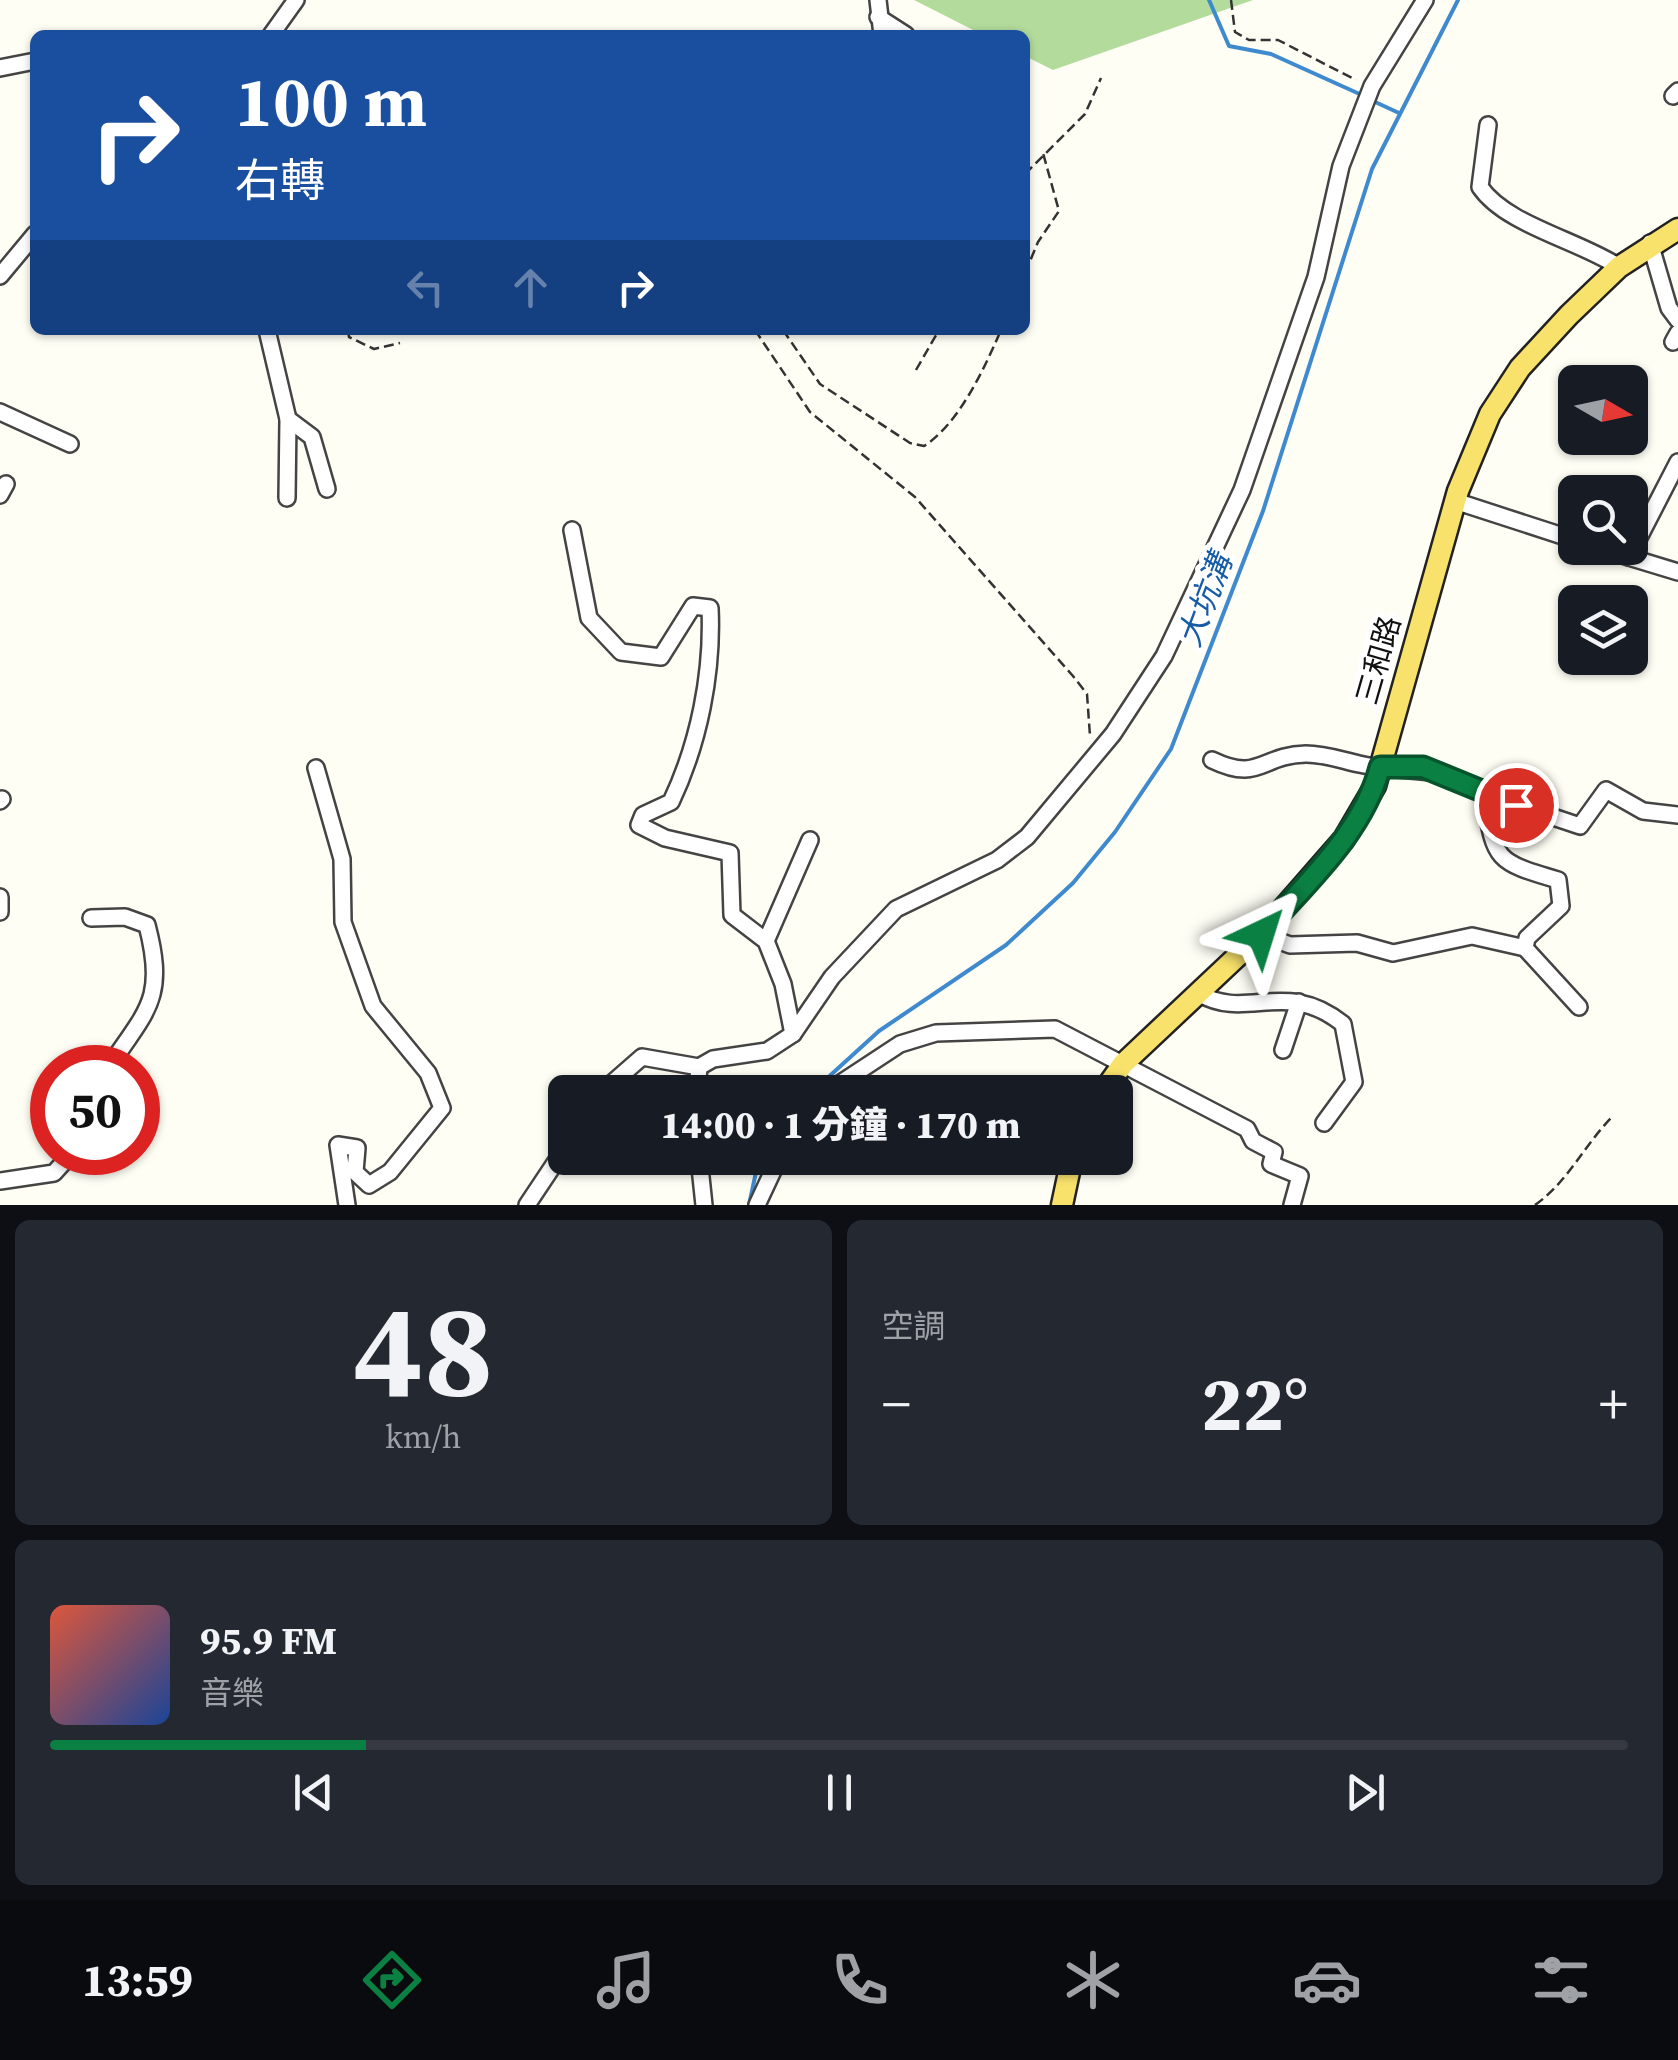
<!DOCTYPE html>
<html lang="zh-TW">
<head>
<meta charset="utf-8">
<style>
  :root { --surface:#171b24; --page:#242831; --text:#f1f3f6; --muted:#9ea1a6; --line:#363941; --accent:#0b8043 }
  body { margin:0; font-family:"Source Serif 4","Noto Sans TC",serif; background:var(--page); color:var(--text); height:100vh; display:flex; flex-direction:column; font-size:38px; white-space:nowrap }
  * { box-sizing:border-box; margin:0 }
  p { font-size:32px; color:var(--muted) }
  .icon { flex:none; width:55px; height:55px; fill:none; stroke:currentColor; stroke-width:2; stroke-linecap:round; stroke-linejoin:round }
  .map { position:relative; height:1205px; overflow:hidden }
  .details { display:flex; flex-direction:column; gap:15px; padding:15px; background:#0d0f14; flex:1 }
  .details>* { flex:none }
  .guide { position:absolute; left:30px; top:30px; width:1000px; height:305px; border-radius:15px; box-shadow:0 2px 8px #0004; background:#1a4fa0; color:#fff; overflow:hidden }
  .needle { width:65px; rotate:99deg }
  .controls { position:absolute; left:1558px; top:365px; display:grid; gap:20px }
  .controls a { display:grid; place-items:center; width:90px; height:90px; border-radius:15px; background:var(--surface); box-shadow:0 2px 8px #0004; font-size:50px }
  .speed { position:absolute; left:30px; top:1045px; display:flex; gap:20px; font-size:50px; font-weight:700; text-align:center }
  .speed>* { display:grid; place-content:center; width:130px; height:130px; border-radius:50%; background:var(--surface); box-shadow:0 2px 8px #0004; line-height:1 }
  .speed .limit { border:15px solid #d22; background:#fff; color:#111 }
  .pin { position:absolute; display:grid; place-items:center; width:85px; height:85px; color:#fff; margin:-42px; border:5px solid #fff; border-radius:50%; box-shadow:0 2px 10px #0007 }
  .me { position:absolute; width:110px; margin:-55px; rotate:41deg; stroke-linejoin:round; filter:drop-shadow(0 0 8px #0008) }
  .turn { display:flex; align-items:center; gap:35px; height:210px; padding:0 40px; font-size:45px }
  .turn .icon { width:130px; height:130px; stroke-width:2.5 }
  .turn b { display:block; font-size:70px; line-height:85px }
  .lanes { display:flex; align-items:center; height:95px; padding:0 40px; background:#0003; justify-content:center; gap:50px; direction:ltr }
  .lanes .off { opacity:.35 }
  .big { font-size:75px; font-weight:800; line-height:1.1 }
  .details .widget { flex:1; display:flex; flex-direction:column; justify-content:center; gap:15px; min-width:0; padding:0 35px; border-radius:15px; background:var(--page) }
  .details .dial { align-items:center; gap:0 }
  .dial b { font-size:130px; line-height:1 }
  .song { display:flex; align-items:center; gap:30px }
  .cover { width:120px; height:120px; border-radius:15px; background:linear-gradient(135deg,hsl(10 70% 55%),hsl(220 70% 35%)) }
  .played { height:10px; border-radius:5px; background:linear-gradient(90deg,var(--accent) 20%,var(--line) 20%) }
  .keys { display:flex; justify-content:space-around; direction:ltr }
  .heat { display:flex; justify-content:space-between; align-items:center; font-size:55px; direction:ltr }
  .details .tiles { flex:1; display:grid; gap:15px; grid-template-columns:1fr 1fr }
  .widget:last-child { grid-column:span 2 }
  .trip { position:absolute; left:548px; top:1075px; width:585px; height:100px; border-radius:15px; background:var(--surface); box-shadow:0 2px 8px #0004; font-weight:800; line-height:100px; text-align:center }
  .tab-bar { display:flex; height:160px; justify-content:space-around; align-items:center; background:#090b0e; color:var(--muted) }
  .tab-bar .icon { width:70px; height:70px }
  .tab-bar .current { color:var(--accent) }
  .tab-bar b { font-size:45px; color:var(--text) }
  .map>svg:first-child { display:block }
</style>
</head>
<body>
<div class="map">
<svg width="1678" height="1205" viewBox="0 0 1678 1205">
  <rect width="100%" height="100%" fill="#fffef5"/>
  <path fill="#b3dc9c" d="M914 0H1253L1053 70 1025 56V35H983Z"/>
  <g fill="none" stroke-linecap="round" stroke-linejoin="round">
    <g stroke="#3f8acf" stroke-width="4">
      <path d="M1209 0 1229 46 1271 54 1364 96"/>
      <path d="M1373 101 1399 113"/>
      <path d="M812 1092 879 1031 1006 945 1073 883 1115 832 1171 749 1263 511 1372 169 1458 0"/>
      <path d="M749 1205 759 1158"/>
    </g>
    <g stroke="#444" stroke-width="20">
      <g id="minor">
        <path d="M878 0 882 35"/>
        <path d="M878 17 906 35"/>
        <path d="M271 35 296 0"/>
        <path d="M0 68 35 61"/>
        <path d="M1673 96 1678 91"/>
        <path d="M1488 125 1480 187C1506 225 1578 240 1619 267"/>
        <path d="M1650 243 1669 308 1678 320"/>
        <path d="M0 276 35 234"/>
        <path d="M267 330 288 419 287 498"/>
        <path d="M1673 342 1678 333"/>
        <path d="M0 412 70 444"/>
        <path d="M288 419 312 437 327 489"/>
        <path d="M0 495 6 484"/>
        <path d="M1455 501 1575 540"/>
        <path d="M572 530 589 618 621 652 661 657 693 606 710 608C713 673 699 743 671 802L643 815 639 825 665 838 730 853 732 915 766 941 783 984 793 1034"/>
        <path d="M1599 548 1678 572"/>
        <path d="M1629 557 1678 462"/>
        <path d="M1212 760C1260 783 1260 755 1306 754 1325 754 1341 760 1359 764 1405 775 1441 762 1484 794 1495 860 1493 861 1558 880L1561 906 1527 938 1525 948 1579 1007"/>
        <path d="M316 768 342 859 343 922 373 1006 428 1073 442 1108 390 1172 369 1185 355 1172 357 1148 338 1145 347 1205"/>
        <path d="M1484 794 1580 826 1606 790 1643 811 1678 815"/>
        <path d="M0 801 2 799"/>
        <path d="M0 897V912"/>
        <path d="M91 918 125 917 147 925C166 998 148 1009 108 1068"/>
        <path d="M1261 934 1290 945 1357 943 1393 953 1472 936 1525 948"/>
        <path d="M766 941 810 840"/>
        <path d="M1200 994C1247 1021 1286 978 1343 1024L1354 1082 1324 1123"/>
        <path d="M1283 1050 1299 1002"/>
        <path d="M602 1092 642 1057 699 1067"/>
        <path d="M697 1092 699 1067 713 1059 767 1051 793 1034 832 977 896 909 997 860 1027 837 1113 734 1164 656 1242 490 1316 277 1341 166 1372 86 1425 0"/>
        <path d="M827 1092 900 1044 936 1033 1055 1029 1247 1129 1253 1141 1274 1152 1271 1164 1300 1176 1292 1205"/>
        <path d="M699 1158 704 1205"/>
        <path d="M0 1181 54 1173 73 1152"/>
        <path d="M527 1205 565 1148"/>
        <path d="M757 1205 779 1158"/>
      </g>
    </g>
    <g stroke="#222" stroke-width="25">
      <g id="major">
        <path d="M1103 1092 1123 1064 1261 934 1344 839 1375 786 1458 491 1490 414 1520 368 1569 315 1619 267 1678 229"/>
        <path d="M1062 1205 1072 1158"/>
      </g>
    </g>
    <g stroke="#333" stroke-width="2.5" stroke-dasharray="10 5" stroke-linecap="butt">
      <path d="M1231 0 1235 32 1249 40H1278L1356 80"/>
      <path d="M1025 174 1085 114 1101 78"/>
      <path d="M1025 273 1038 242 1059 211 1043 153"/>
      <path d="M348 330 349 337 374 349 400 343"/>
      <path d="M755 330 810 412 915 497 1073 676 1087 694 1090 736"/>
      <path d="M783 330 820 384 910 443 924 446C959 424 985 367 1001 330"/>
      <path d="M916 370 939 330"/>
      <path d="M1535 1205C1568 1182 1584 1145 1613 1116"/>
    </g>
    <use href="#minor" stroke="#fff" stroke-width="15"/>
    <use href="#major" stroke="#f9e26b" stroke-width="20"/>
  </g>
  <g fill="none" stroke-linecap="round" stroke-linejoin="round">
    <g stroke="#07532c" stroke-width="25">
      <path id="route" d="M1261 934C1305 884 1363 833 1380 767H1423L1516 805"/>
    </g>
    <use href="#route" stroke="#0b8043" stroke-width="18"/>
  </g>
  <g text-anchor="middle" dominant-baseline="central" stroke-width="10" stroke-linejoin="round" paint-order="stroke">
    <g font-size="30" fill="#111" stroke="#fff">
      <text transform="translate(1378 660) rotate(-74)">三和路</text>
    </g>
    <g font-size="32" font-style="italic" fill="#175ca6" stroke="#fff">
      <text transform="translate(1205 600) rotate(-69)">大坑溝</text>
    </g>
  </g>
</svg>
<div class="controls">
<a><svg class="needle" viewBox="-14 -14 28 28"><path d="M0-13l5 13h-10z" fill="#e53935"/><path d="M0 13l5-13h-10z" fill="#9ea1a6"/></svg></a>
<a><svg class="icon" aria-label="search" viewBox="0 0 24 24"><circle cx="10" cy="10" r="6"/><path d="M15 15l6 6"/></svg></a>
<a><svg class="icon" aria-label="layers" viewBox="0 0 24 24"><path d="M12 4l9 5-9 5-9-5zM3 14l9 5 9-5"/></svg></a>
</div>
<div class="speed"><div class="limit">50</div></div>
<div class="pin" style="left:1516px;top:805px;background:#d93025"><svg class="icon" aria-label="arrive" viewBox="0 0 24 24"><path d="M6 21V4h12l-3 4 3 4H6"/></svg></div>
<svg class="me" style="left:1261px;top:934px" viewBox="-20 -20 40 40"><path d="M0-17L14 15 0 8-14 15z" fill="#0b8043" stroke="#fff" stroke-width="4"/></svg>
<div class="trip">14:00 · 1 分鐘 · 170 m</div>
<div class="guide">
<div class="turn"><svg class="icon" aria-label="right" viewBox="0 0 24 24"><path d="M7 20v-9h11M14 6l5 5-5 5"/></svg><div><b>100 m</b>右轉</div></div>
<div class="lanes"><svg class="icon off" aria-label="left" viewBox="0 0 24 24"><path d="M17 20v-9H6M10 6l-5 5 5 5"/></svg><svg class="icon off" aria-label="ahead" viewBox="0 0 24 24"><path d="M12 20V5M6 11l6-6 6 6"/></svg><svg class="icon" aria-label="right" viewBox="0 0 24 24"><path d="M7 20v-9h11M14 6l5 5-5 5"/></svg></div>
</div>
</div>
<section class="details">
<div class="tiles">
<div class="widget dial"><b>48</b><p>km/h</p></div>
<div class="widget"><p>空調</p>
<div class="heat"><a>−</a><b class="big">22°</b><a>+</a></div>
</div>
<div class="widget">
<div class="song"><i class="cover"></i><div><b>95.9 FM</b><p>音樂</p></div></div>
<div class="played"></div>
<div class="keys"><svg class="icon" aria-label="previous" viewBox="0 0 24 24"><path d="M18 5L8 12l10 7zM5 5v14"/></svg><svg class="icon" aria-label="pause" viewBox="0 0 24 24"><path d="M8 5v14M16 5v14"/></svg><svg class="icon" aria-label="next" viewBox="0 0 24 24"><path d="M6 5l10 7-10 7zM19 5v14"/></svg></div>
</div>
</div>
</section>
<nav class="tab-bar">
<b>13:59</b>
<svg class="icon current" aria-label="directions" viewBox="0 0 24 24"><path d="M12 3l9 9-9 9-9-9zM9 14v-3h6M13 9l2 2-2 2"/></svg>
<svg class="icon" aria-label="music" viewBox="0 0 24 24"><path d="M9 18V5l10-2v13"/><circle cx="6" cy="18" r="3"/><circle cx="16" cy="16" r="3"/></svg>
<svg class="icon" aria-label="phone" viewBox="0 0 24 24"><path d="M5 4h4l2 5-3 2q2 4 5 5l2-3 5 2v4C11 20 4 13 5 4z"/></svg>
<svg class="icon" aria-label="climate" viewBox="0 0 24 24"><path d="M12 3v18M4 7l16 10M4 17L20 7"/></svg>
<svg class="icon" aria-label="car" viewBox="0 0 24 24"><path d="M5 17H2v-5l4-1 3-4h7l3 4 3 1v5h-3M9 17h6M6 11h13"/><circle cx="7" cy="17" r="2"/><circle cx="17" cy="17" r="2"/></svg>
<svg class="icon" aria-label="filters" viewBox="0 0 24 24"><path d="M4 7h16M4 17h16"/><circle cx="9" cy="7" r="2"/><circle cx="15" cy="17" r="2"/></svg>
</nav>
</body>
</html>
